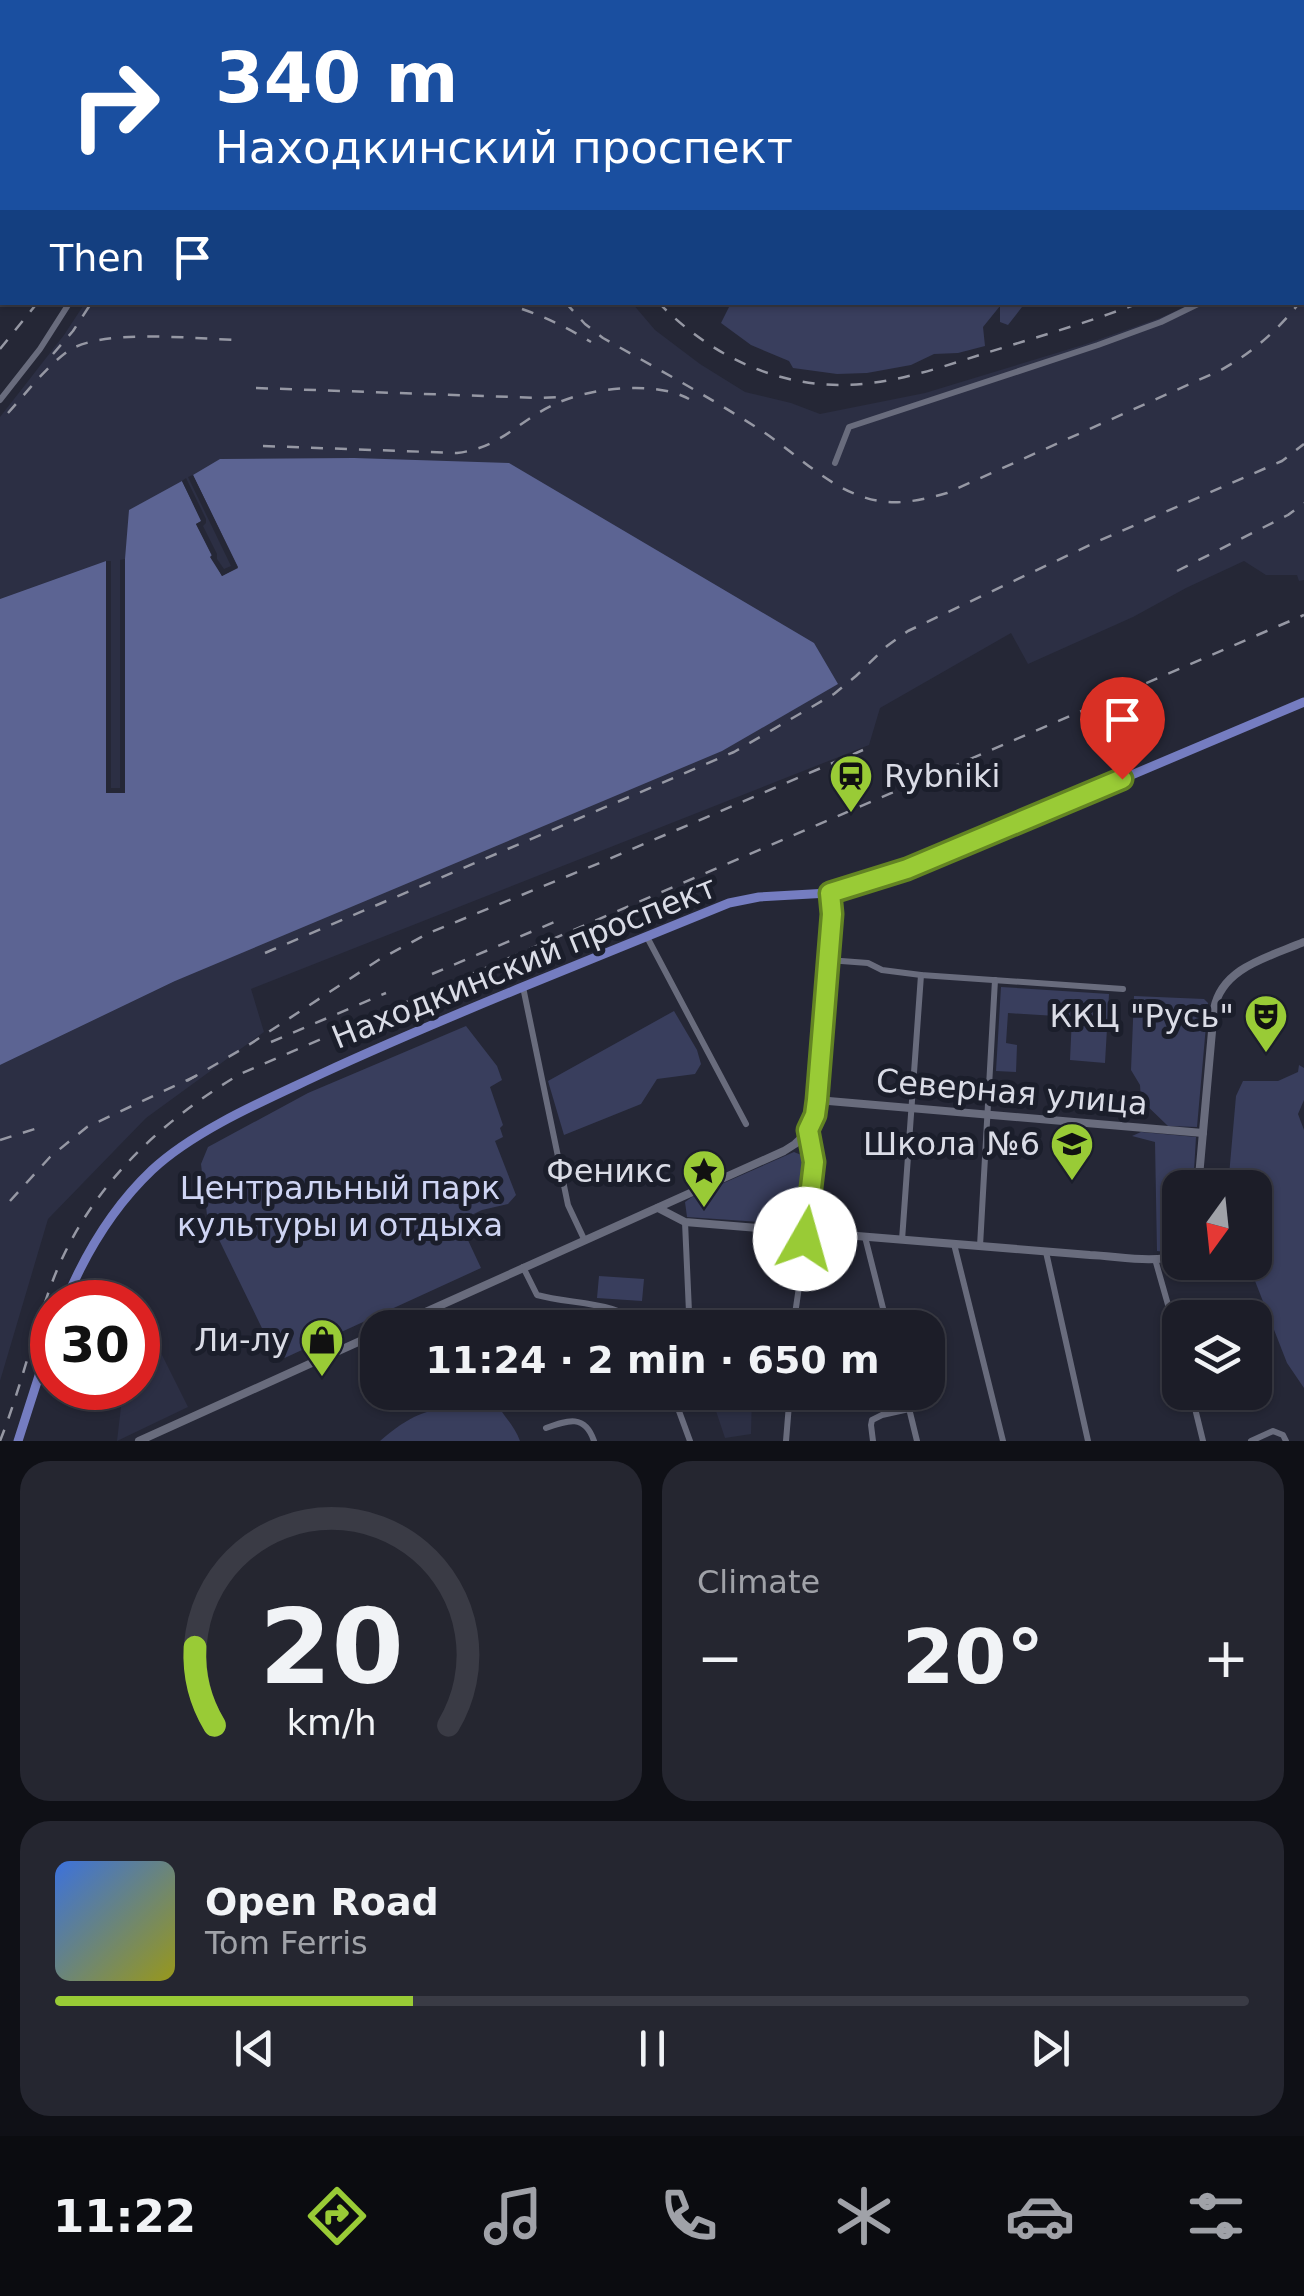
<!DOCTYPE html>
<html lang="en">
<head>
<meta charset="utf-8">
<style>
  :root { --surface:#1c1d28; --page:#252630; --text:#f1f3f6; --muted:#a0a2a8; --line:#3a3b45; --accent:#99cb36 }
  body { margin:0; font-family:"DejaVu Sans",sans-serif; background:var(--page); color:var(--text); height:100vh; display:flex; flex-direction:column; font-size:38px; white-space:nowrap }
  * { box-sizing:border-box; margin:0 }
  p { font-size:32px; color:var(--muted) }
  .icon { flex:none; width:55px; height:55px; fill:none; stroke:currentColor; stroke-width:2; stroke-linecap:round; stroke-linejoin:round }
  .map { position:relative; height:1441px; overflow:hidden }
  .side { display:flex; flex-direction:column; gap:20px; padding:20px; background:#0f1016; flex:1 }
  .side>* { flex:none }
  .guide { position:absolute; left:0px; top:0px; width:1305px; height:305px; box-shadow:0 2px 8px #0004,0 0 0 2px var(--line); background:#1a4fa0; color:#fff; overflow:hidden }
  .needle { width:65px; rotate:195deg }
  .buttons { position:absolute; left:1162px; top:1170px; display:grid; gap:20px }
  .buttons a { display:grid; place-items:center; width:110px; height:110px; border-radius:20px; background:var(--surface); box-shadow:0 2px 8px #0004,0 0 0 2px var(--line); font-size:50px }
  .speed { position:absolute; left:30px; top:1280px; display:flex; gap:20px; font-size:50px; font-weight:700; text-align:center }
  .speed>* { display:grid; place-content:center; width:130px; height:130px; border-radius:50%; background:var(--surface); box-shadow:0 2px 8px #0004,0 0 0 2px var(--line); line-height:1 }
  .speed .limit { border:15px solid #d22; background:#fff; color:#111 }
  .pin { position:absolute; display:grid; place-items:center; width:85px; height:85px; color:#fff; margin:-102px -42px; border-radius:50% 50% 50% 0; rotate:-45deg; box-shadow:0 0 10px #0007 }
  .pin .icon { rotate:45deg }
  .me { position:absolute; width:110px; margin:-55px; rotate:7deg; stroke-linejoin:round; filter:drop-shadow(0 0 8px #0008) }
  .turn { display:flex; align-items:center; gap:35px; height:210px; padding:0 50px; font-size:45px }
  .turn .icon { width:130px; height:130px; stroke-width:2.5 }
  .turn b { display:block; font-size:70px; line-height:85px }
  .then { display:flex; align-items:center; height:95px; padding:0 50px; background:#0003; gap:20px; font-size:38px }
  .big { font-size:75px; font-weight:800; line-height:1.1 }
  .side .widget { flex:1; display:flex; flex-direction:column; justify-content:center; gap:15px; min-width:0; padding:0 35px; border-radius:30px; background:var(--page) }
  .side .dial { align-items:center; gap:0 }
  .dial svg { height:260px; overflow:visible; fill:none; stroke:var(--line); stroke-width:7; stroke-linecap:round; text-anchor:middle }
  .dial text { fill:var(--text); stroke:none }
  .song { display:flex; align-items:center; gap:30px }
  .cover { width:120px; height:120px; border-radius:15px; background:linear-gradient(135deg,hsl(220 70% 55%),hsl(60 70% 35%)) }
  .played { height:10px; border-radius:5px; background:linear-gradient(90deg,var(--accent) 30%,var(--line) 30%) }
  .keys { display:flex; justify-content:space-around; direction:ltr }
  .heat { display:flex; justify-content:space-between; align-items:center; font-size:55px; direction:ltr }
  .side .tiles { flex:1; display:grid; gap:20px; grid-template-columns:1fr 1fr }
  .widget:last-child { grid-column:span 2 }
  .trip { position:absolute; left:360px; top:1310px; width:585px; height:100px; border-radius:30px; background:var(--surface); box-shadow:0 2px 8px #0004,0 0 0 2px var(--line); font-weight:800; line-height:100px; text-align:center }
  .menu { display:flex; height:160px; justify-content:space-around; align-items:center; background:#0b0c10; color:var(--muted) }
  .menu .icon { width:70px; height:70px }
  .menu .active { color:var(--accent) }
  .menu b { font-size:45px; color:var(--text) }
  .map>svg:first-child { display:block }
</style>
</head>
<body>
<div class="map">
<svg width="1304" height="1441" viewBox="0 0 1304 1441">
  <rect width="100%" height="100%" fill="#252736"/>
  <g fill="#2c2f44">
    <path d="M1304 201V580L1299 581 1297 575H1266L1244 561 1186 588 1133 617 1028 664 1011 633 880 708 869 745 251 989 264 1032 146 1118 48 1219 0 1381V1065L175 981 238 568 125 793H106V561L0 599V417L64 335 85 303H632L655 330 700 364 745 392 791 403 820 414 925 393 1086 344 1160 318 1193 303 1302 302Z"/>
    <path d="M147 1325 188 1407 117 1441 121 1407 127 1388H138V1355Z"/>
    <path d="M710 1393H752L751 1434 725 1438Z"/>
  </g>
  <g fill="#393e5d">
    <path d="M1021 303 1022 307 1008 325 1000 322V306L983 327 985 346 958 353 934 354 911 365 867 373 837 374 793 368 789 361 751 345 721 323 729 307 758 303Z"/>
    <path d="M1001 987 1109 994 1105 1063 1070 1060 1072 1017 1008 1013 1006 1043 1017 1045 1016 1072 996 1071Z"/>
    <path d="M1134 996 1204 999 1208 1003 1197 1127 1168 1126 1141 1100 1140 1085 1131 1070Z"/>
    <path d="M674 1011 697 1050 701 1064 695 1074 657 1079 641 1104 564 1135 548 1081Z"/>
    <path d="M466 1026 497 1066 502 1080 490 1087 503 1125 500 1128 503 1137 495 1141 516 1195 508 1204 482 1210 459 1221 481 1268 278 1361 207 1215 201 1164 208 1147 308 1093Z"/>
    <path d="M1299 1065 1304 1068V1100L1298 1114 1304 1130V1388L1287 1363 1248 1263 1255 1262V1188L1228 1187 1236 1096 1243 1081H1278L1298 1072Z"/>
    <path d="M1141 1132 1196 1137 1193 1187 1180 1188V1248L1174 1253 1157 1251 1155 1142 1132 1136Z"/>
    <path d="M794 1152 811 1159 803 1225 687 1217 685 1202 692 1197Z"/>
    <path d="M599 1276 644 1279 642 1301 597 1298Z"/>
    <path d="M492 1393C499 1413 513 1422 520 1441H380C389 1433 402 1423 414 1417 433 1408 453 1407 468 1393Z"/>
  </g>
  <path fill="#5c6493" d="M354 458 509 463 814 643 838 684 722 751 175 981 0 1065V599L106 561V793H125V559L129 510 182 481 202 521 196 524 222 576 238 567 193 475 220 459Z"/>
  <g fill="#252736">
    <path d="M193 475 238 568 222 576 210 557 212 555 196 524 201 521 182 481 186 478 206 519V523L203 526 217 554V559L224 569 231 566 188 477Z"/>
    <path d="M125 559V793H106V561H111V788H120V560Z"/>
  </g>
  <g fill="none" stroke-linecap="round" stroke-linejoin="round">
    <g stroke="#696c7d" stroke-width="6">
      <path d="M655 0 656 2"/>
      <path d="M215 2V0"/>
      <path d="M1302 209 1304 208"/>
      <path d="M0 400 40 349 70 302"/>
      <path d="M835 463 849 427 1098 345 1161 322 1202 302"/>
      <path d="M647 937 746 1124"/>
      <path d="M828 960 868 963 882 970 921 975 1123 989"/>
      <path d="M523 987 568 1205 584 1239"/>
      <path d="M685 1222 689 1312"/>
      <path d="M865 1237 888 1328"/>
      <path d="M902 1240 921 975"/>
      <path d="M954 1244 1003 1441"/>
      <path d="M980 1246 995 980"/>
      <path d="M1046 1252 1088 1441"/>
      <path d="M1155 1259 1180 1347"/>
      <path d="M523 1267 537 1295C573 1305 617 1300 646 1328"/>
      <path d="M793 1328 807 1232"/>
      <path d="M672 1392 690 1441"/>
      <path d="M905 1392 917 1441"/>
      <path d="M1191 1392 1203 1441"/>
      <path d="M546 1428C568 1420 585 1414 594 1441"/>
      <path d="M786 1441 790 1392"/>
      <path d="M873 1441 871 1425 872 1420 882 1415 909 1409"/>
      <path d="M1251 1441 1273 1431 1283 1435 1286 1441"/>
    </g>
    <g stroke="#696c7d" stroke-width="8">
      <path d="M817 1100 1203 1133"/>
      <path d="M1198 1188 1214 1009C1222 967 1269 957 1304 942"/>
      <path d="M658 1208 685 1222 1090 1255C1118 1256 1153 1264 1180 1255"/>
      <path d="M807 1232 814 1162 809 1131 815 1115 817 1100 832 914 829 893"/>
      <path d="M390 1328 784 1151 795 1144 809 1131"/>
      <path d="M139 1441 378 1333"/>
    </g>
    <g stroke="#757dc1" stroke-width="9">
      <path d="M119 2 120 0"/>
      <path d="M0 234 2 230"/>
      <path d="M65 1302C85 1254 114 1206 152 1170 196 1129 268 1099 323 1073 390 1042 457 1014 525 986 593 958 661 930 729 903L759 897 829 893 872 882 945 854 1304 702"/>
      <path d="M18 1441 52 1335"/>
    </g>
    <g stroke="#9698a4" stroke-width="2.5" stroke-dasharray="12 12" stroke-linecap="butt">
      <path d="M546 0V2"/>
      <path d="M591 0V2"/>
      <path d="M184 2 185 0"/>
      <path d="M243 2 244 0"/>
      <path d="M1302 181 1304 179"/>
      <path d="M499 302C533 311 561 324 591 342"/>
      <path d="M565 302 585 324 603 338C656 368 711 398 762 431 800 456 833 493 879 501 902 505 925 499 947 493L1221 370C1253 352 1277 331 1300 302"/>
      <path d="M658 302C714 360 790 394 871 383 912 378 951 364 989 352 1041 336 1092 321 1142 302"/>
      <path d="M0 349 38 302"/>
      <path d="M53 354 73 331 92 302"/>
      <path d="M256 388 541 398 560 397"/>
      <path d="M8 413C27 392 46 367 68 351 102 328 195 339 237 340"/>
      <path d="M263 446 457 453C500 448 517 422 553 405 587 388 655 380 689 399"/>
      <path d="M1177 571 1288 515 1304 503"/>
      <path d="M265 953 734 752 834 694 856 676 887 646 908 631 1094 543 1282 461 1304 444"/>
      <path d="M432 974 559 920"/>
      <path d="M271 1042 386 993"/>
      <path d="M187 1081 244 1048 380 959 429 933 602 862 863 750"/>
      <path d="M0 1140 38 1128"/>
      <path d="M10 1201 50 1157 87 1127 198 1075"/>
      <path d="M0 1441C21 1388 33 1333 53 1280 88 1189 158 1123 240 1074L1304 615"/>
    </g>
  </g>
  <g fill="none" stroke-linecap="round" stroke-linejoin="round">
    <g stroke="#638423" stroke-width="25">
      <path id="route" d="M805 1239 814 1162 808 1130 815 1115 817 1100 832 914 830 893 907 869 1122 779"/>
    </g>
    <use href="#route" stroke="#99cb36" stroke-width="18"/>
  </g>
  <defs>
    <g id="station-pin" transform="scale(2.25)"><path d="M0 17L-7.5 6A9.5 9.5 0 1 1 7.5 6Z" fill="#99cb36" stroke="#1b1e2b"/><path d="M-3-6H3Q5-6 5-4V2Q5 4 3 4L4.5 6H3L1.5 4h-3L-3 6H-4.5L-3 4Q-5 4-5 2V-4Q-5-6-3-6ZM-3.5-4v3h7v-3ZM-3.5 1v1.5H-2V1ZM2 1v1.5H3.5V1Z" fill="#111"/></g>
    <g id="theatre-pin" transform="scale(2.25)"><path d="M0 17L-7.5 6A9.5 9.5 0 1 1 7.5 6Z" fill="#99cb36" stroke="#1b1e2b"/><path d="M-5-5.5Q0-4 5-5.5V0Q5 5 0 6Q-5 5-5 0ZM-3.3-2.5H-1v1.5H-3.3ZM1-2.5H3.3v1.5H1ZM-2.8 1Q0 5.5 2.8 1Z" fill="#111"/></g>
    <g id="school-pin" transform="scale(2.25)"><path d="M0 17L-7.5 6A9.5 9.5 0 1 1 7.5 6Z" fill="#99cb36" stroke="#1b1e2b"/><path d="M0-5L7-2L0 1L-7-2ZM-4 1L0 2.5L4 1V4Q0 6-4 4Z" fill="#111"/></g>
    <g id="sight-pin" transform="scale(2.25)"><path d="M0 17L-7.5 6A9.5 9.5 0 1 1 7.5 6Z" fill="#99cb36" stroke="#1b1e2b"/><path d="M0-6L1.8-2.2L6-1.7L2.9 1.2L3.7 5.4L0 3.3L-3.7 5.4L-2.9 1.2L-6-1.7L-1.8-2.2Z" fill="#111"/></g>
    <g id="shop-pin" transform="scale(2.25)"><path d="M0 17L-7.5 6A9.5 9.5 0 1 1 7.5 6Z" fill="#99cb36" stroke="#1b1e2b"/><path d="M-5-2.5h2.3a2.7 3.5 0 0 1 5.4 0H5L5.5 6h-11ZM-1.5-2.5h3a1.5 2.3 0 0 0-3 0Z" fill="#111"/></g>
  </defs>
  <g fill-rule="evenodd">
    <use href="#station-pin" x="851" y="776"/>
    <use href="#theatre-pin" x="1266" y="1016"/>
    <use href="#school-pin" x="1072" y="1144"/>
    <use href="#sight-pin" x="704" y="1171"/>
    <use href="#shop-pin" x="322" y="1340"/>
  </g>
  <g text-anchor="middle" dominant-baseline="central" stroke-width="10" stroke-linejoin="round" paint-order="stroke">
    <g font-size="32" fill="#dadce6" stroke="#1b1e2b" text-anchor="end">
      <text x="884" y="776" text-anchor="start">Rybniki</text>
      <text x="1234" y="1016">ККЦ "Русь"</text>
      <text x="1040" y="1144">Школа №6</text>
      <text x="672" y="1171">Феникс</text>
      <text x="290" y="1340">Ли-лу</text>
    </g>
    <g font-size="32" fill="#dadce6" stroke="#1b1e2b">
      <text transform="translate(524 962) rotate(-22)">Находкинский проспект</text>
      <text transform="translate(1012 1092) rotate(5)">Северная улица</text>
    </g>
    <g font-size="32" fill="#cfd5f4" stroke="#1b1e2b">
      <text x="340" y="1188">Центральный парк<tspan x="340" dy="37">культуры и отдыха</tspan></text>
    </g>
  </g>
</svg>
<div class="buttons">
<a><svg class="needle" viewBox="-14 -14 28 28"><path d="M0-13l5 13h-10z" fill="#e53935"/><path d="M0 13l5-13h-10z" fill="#a0a2a8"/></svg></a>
<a><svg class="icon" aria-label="layers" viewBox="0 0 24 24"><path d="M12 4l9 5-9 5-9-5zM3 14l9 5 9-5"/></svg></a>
</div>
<div class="speed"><div class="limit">30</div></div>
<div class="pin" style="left:1122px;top:779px;background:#d93025"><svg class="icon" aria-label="arrive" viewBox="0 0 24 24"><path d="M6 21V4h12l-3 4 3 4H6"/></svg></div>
<svg class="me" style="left:805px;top:1239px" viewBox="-20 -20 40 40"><circle r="19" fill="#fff"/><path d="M0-13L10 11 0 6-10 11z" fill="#99cb36"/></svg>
<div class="trip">11:24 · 2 min · 650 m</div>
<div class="guide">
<div class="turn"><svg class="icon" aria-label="right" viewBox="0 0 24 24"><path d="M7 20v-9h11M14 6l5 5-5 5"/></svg><div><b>340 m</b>Находкинский проспект</div></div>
<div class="then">Then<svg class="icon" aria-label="arrive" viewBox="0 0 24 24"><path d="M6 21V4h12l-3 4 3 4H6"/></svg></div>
</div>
</div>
<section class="side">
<div class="tiles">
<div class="widget dial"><svg viewBox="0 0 100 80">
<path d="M14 69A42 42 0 1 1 86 69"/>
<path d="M14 69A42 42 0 0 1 8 45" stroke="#99cb36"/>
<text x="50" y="56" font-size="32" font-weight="700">20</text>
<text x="50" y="72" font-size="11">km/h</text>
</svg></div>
<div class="widget"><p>Climate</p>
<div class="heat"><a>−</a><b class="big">20°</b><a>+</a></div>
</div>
<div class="widget">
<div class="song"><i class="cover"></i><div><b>Open Road</b><p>Tom Ferris</p></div></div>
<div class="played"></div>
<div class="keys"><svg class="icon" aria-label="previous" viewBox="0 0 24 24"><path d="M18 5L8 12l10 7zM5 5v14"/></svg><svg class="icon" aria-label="pause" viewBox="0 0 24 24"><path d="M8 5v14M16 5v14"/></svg><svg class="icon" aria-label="next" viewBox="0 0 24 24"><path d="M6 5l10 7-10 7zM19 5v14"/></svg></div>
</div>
</div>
</section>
<nav class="menu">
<b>11:22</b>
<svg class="icon active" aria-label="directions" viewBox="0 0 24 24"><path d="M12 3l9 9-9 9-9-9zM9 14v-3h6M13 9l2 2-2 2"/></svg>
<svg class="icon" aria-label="music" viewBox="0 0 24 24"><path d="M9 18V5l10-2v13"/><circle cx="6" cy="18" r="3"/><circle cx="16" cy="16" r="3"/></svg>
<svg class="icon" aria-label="phone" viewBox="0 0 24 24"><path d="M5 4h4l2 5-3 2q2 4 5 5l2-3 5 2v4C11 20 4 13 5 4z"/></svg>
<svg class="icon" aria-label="climate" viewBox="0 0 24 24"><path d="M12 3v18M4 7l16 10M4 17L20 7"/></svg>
<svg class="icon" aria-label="car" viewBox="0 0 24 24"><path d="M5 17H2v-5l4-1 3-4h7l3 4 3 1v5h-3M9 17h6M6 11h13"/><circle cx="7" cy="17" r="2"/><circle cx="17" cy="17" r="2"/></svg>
<svg class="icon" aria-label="filters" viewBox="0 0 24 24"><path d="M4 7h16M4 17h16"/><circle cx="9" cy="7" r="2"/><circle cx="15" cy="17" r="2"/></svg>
</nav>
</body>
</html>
